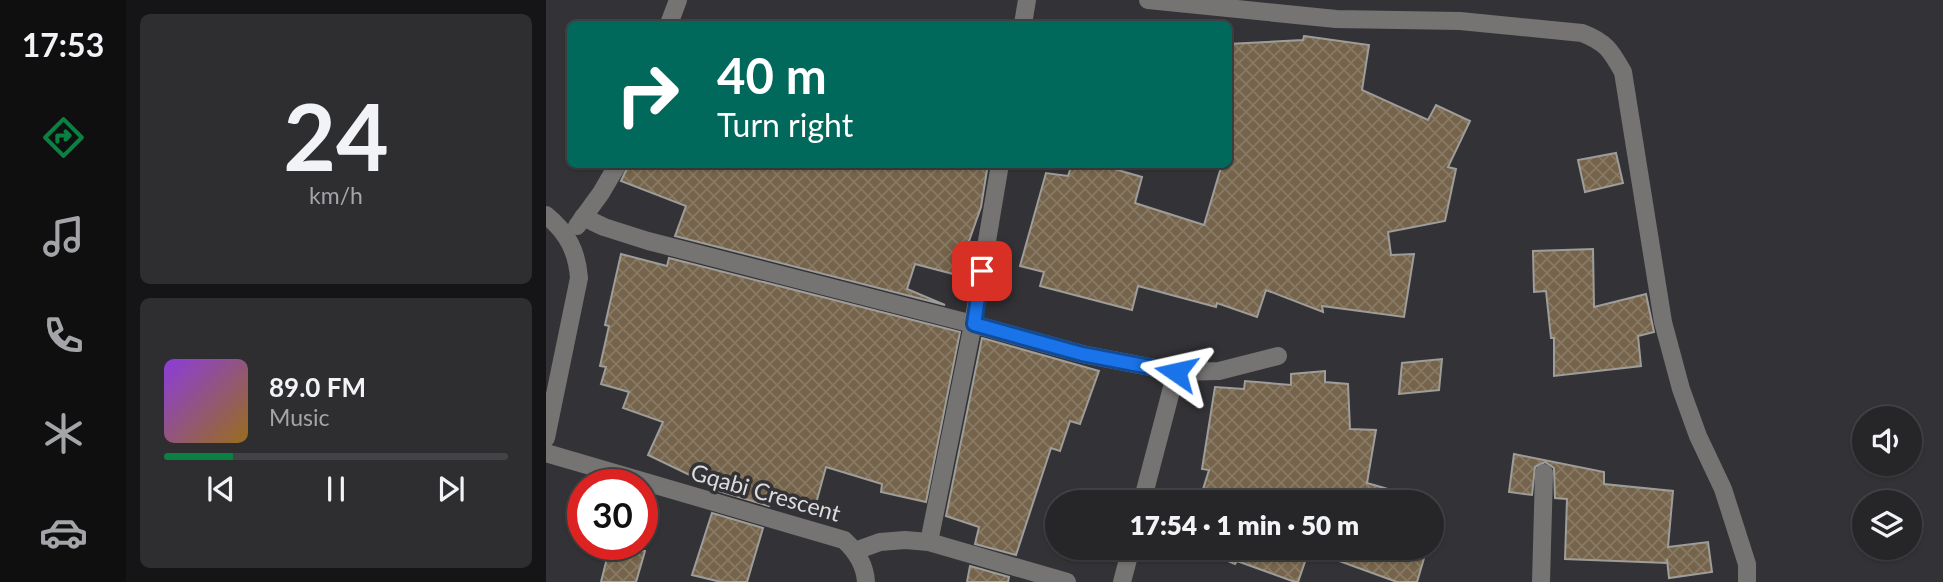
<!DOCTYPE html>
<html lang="en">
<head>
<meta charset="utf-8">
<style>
  :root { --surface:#262629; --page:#2e2e31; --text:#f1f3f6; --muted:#a4a5a8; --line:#424346; --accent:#0b8043 }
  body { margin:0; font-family:Lato,sans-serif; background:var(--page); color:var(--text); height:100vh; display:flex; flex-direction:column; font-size:26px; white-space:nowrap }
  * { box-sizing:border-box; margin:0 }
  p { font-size:23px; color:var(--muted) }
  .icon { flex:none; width:38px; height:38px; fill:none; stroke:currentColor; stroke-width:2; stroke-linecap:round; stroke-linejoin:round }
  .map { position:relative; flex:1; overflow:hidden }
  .drawer { display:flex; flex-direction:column; gap:14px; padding:14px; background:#151517; width:420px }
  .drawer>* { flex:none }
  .top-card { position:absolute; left:21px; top:21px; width:665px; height:147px; border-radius:10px; box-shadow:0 2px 5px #0004,0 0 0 2px var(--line); background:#00695c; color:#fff; overflow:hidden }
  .fabs { position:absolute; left:1306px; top:406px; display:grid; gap:14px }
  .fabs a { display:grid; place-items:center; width:70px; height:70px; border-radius:50%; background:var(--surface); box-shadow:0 2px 5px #0004,0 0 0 2px var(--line); font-size:35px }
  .speed { position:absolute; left:21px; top:469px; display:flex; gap:14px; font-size:35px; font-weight:700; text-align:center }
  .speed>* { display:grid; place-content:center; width:91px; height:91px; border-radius:50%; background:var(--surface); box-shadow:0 2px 5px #0004,0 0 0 2px var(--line); line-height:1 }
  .speed .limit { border:10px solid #d22; background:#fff; color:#111 }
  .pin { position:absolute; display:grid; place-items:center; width:60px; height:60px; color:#fff; margin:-30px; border-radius:14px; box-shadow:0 4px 10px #0006 }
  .me { position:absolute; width:77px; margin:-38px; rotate:281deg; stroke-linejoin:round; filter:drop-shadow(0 0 5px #0008) }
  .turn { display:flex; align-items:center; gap:24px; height:147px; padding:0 35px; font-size:32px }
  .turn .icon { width:91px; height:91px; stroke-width:2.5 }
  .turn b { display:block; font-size:49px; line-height:60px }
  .drawer .tile { flex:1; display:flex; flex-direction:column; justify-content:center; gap:10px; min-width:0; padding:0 24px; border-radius:10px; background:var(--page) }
  .drawer .dial { align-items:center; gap:0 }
  .dial b { font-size:91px; line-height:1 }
  .song { display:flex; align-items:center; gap:21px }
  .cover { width:84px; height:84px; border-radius:10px; background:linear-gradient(135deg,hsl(270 70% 55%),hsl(40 70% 35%)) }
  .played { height:7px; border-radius:4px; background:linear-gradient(90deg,var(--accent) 20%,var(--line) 20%) }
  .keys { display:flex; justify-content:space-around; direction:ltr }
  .trip { position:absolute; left:499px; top:490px; width:399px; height:70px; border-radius:35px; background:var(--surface); box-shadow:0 2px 5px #0004,0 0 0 2px var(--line); font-weight:800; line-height:70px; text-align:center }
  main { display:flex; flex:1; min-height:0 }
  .tabs { display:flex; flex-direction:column; width:126px; justify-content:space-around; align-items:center; background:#0f0f10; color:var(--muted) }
  .tabs .icon { width:49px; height:49px }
  .tabs .current { color:var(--accent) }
  .tabs b { font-size:32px; color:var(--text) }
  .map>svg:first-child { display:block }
</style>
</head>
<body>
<main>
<nav class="tabs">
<b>17:53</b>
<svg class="icon current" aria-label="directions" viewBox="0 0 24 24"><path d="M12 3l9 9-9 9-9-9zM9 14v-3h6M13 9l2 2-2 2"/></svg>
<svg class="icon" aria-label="music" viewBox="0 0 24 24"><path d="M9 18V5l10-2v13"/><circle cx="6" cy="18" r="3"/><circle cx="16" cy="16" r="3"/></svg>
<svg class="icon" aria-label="phone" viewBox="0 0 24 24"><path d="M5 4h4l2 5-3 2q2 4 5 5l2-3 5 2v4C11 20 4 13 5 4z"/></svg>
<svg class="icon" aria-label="climate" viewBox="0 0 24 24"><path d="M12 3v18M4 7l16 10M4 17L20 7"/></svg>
<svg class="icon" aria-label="car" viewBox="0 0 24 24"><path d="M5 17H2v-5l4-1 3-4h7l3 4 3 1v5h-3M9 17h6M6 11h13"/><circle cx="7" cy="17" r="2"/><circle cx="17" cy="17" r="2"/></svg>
</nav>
<section class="drawer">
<div class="tile dial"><b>24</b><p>km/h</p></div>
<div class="tile">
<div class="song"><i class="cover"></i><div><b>89.0 FM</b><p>Music</p></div></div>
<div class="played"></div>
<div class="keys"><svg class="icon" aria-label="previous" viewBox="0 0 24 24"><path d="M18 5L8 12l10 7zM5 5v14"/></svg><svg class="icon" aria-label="pause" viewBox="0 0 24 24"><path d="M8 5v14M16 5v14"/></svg><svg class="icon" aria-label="next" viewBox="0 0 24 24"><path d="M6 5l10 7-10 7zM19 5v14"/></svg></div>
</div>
</section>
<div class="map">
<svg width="1397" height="582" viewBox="0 0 1397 582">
  <defs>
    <pattern id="building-cross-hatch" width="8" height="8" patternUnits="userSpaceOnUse" patternTransform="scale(1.75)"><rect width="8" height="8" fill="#75644b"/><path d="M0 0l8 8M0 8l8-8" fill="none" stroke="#887a64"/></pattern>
  </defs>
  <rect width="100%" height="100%" fill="#333337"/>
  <g fill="url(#building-cross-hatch)" stroke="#9f9d99" stroke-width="2">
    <path d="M758 36 823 45 816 90 882 120 890 105 924 121 902 167 910 169 899 221 842 232 845 255 868 254 858 317 776 306 777 312 720 290 711 317 671 303 670 307 592 286 586 310 494 286 498 272 474 266 500 173 522 176 526 164H551L596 177 589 203 658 225 676 164H682V44L757 40Z"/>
    <path d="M1070 153 1077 183 1039 192 1032 160Z"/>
    <path d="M83 164H442L435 207 411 275 369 264 361 289 399 305 129 236 140 206 75 181Z"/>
    <path d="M1047 249 1048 307 1100 294 1108 332 1092 336 1095 366 1008 376V338H1005L1000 291 988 292 987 251Z"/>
    <path d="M75 254 121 266 123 258 414 332 380 502 335 492 336 484 280 467 269 507 229 496 223 506 172 491 173 489 102 455 117 422 77 408 83 392 55 384 60 367 54 366 63 326 59 325Z"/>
    <path d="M436 338 553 371 534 424 524 421 514 451 505 448 470 555 429 544 433 527 400 516Z"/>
    <path d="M896 359 893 390 853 394 856 363Z"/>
    <path d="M779 371V382L802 384 804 429 830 430 821 483 859 494 857 502H653L663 470 656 469 669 387 698 389 699 381 745 385V374Z"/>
    <path d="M968 454 1058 472V484L1127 491 1122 547 1162 542 1166 572 1123 578 1121 559V563L1019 559 1021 499 1009 498 1008 468 999 462 989 467 986 495 963 492Z"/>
    <path d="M166 513 217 528 201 582H175L146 575Z"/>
    <path d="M64 546 99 551 90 582H55Z"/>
    <path d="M651 548H881L871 582H851L763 550 752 582H749L691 561 689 564Z"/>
    <path d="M424 566 463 577 462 582H421Z"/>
  </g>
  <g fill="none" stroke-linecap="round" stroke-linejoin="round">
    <g stroke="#757473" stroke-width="18">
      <path d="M602 0 790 19 914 21 1036 33C1060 42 1065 51 1077 72L1117 322 1135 389 1152 436 1177 489 1201 564V582"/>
      <path d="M123 24 132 0"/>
      <path d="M477 24 481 0"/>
      <path d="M454 164 427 324 536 354 630 372 596 502"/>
      <path d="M0 215C21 232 31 251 33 278L0 438"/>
      <path d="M37 217 58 227 102 241 427 324 383 542"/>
      <path d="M31 226 55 193 72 164"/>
      <path d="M630 372 673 371 732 356"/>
      <path d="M0 453 298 540C310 551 319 565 320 582"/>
      <path d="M309 551 334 542 359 540 383 542 521 582"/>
      <path d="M576 582 585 548"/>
      <path d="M995 582 998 473"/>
    </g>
  </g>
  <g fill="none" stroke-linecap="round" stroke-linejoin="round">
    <g stroke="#114b97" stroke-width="18">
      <path id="route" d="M436 271 428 324 536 354 630 372"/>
    </g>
    <use href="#route" stroke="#1a73e8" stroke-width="12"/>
  </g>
  <g text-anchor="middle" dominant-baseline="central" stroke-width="7" stroke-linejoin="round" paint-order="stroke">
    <g font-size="23" fill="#dddddf" stroke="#333337">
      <text transform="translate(220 492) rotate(16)">Gqabi Crescent</text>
    </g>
  </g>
</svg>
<div class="fabs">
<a><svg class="icon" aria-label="sound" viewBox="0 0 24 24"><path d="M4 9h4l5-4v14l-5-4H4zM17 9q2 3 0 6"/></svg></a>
<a><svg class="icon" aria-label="layers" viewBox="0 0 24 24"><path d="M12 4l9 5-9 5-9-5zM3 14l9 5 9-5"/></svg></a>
</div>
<div class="speed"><div class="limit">30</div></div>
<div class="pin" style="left:436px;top:271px;background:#d93025"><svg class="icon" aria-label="arrive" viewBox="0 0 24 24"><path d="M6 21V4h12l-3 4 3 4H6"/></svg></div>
<svg class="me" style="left:630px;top:372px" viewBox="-20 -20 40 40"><path d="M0-17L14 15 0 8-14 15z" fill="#1a73e8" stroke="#fff" stroke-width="4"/></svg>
<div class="trip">17:54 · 1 min · 50 m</div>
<div class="top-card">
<div class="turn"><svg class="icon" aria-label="right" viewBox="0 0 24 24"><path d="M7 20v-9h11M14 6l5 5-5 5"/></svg><div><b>40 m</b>Turn right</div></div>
</div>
</div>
</main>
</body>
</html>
